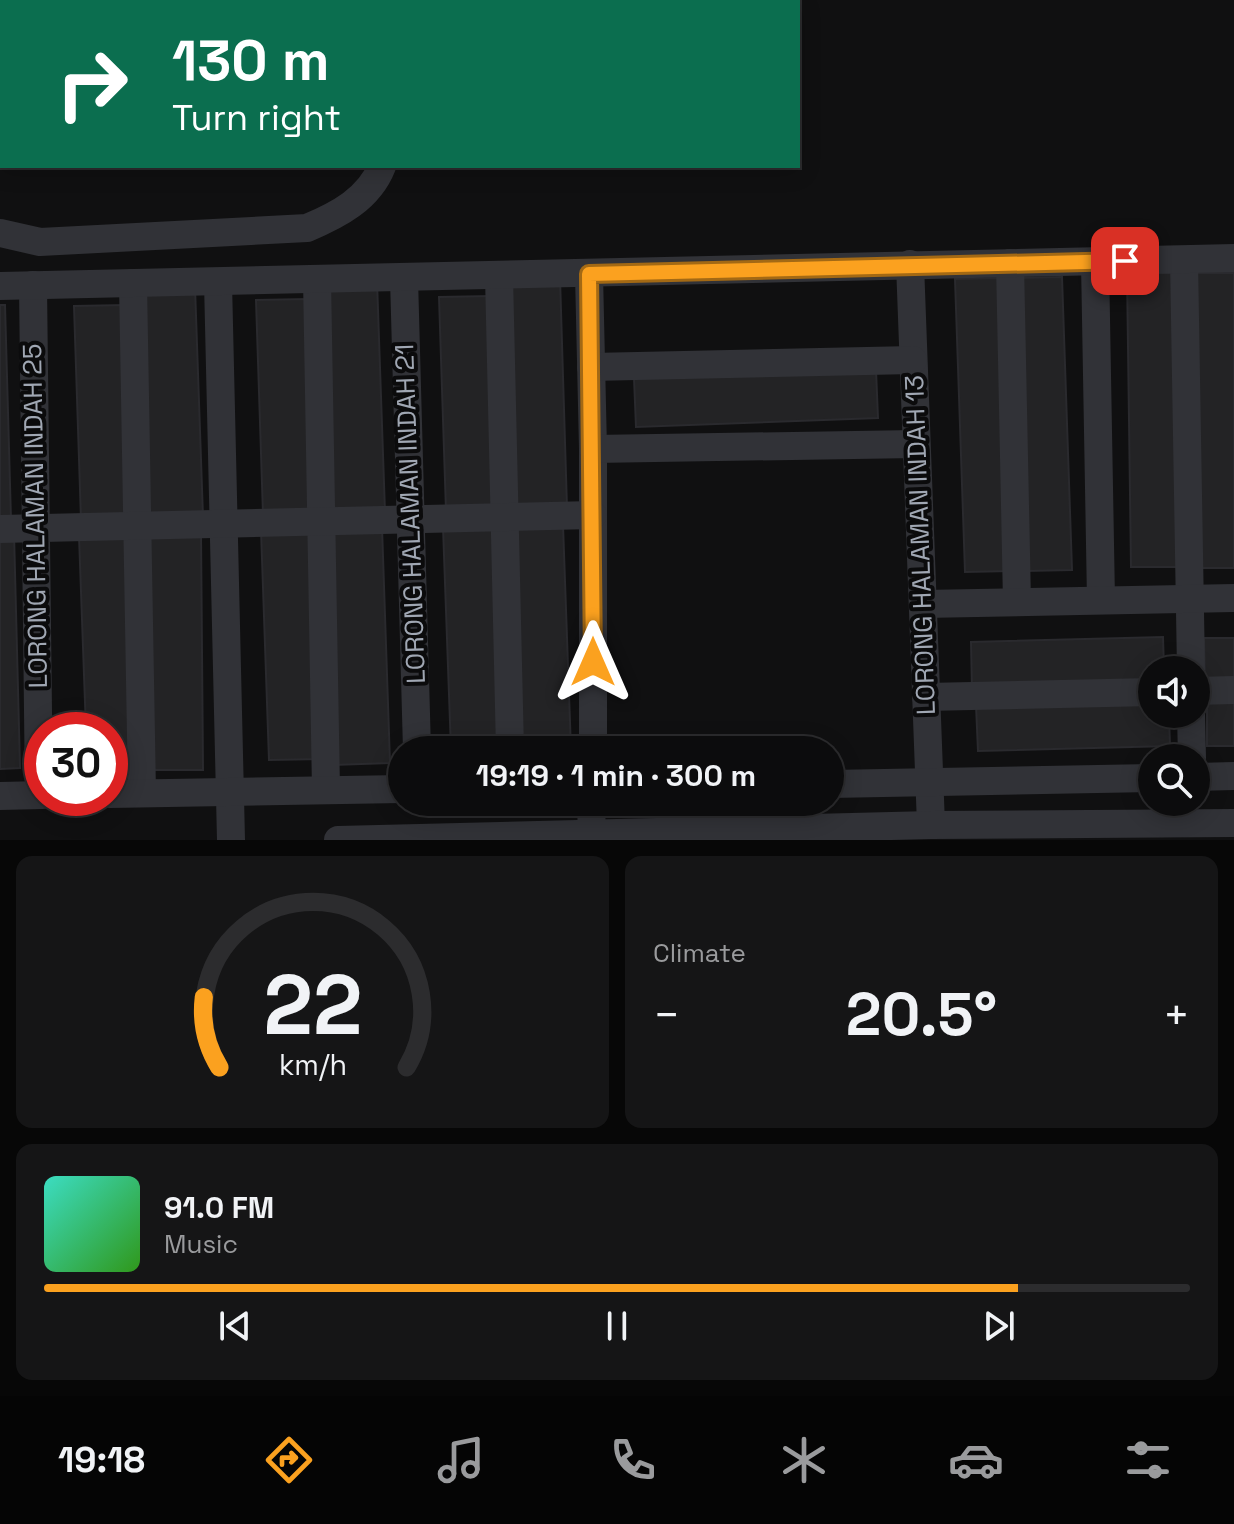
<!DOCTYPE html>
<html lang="en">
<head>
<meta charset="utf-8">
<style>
  :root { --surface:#0c0c0d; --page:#151516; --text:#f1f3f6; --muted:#9a9b9d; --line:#2c2c2e; --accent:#fba11f }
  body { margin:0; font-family:"Space Grotesk",sans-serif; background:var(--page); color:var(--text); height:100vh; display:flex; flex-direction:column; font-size:30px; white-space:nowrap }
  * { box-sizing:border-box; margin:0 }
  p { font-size:26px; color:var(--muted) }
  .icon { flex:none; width:44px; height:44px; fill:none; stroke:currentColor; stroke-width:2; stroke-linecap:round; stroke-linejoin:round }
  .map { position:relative; height:840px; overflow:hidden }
  .side { display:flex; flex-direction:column; gap:16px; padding:16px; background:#070707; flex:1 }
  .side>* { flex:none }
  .hud { position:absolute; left:0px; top:0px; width:800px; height:168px; box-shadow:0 4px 20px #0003,0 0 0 2px var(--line); background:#0b6e4f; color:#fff; overflow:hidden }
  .controls { position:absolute; left:1138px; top:656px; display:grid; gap:16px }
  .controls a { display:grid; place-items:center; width:72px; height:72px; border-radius:50%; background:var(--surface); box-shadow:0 4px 20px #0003,0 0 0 2px var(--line); font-size:40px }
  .speed { position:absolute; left:24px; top:712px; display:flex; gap:16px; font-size:40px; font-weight:700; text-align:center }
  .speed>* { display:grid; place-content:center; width:104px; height:104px; border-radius:50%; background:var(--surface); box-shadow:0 4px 20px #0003,0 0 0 2px var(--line); line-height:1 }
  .speed .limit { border:12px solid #d22; background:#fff; color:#111 }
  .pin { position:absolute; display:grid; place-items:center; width:68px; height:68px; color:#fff; margin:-34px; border-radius:16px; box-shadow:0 4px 12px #0006 }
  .me { position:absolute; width:88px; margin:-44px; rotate:0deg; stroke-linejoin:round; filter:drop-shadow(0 0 6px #0008) }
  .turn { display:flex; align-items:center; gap:28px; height:168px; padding:0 40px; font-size:36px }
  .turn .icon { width:104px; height:104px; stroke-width:2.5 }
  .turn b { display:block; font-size:56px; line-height:68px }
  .big { font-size:60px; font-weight:700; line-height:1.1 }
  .side .tile { flex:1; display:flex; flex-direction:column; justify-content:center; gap:12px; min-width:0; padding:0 28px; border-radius:16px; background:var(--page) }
  .side .dial { align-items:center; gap:0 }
  .dial svg { height:208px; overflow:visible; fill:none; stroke:var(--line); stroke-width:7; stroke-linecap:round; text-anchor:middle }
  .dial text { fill:var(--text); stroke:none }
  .song { display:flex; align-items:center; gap:24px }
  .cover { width:96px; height:96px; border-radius:12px; background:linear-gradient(135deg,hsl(170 70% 55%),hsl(110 70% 35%)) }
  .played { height:8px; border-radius:4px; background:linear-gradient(90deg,var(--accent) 85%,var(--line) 85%) }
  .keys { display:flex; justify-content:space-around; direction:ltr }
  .heat { display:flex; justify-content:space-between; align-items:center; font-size:44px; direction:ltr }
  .side .tiles { flex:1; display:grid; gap:16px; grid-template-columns:1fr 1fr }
  .tile:last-child { grid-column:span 2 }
  .trip { position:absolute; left:388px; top:736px; width:456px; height:80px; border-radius:40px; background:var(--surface); box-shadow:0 4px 20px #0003,0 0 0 2px var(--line); font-weight:700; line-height:80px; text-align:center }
  .tabs { display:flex; height:128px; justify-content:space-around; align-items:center; background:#050505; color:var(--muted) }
  .tabs .icon { width:56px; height:56px }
  .tabs .selected { color:var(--accent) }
  .tabs b { font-size:36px; color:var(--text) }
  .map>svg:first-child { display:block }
</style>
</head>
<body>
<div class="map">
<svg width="1234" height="840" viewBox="0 0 1234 840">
  <rect width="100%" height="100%" fill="#101011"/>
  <g fill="#232325" stroke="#2a2a2e" stroke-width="2">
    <path d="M1127 273H1174L1178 567H1131Z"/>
    <path d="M1192 273H1234V568H1196Z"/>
    <path d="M1062 277 1072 570 1025 571 1016 278Z"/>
    <path d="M560 278 567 508 514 510 506 280Z"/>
    <path d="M1001 278 1011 571 965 572 955 279Z"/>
    <path d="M377 281 385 512 331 513 323 283Z"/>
    <path d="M195 287 203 517 149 519 142 289Z"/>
    <path d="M491 296 497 509 446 511 439 297Z"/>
    <path d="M308 299 315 512 263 514 256 300Z"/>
    <path d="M0 305H5L11 520H0Z"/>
    <path d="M126 305 133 518 81 520 74 306Z"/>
    <path d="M876 370 878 418 636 427 634 378Z"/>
    <path d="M497 525 505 750H451L443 527Z"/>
    <path d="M563 525 571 750H517L509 526Z"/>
    <path d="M382 527 390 763 333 765 325 528Z"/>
    <path d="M314 529 322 759 269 760 261 530Z"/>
    <path d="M0 533H14L20 768 0 769Z"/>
    <path d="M145 533H201L203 770H148Z"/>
    <path d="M132 534 140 765 110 766V730H86L79 536Z"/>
    <path d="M1163 637 1164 670H1152V684L972 689 971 642Z"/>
    <path d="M1204 638H1234V682L1205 683Z"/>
    <path d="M1152 700V714H1169L1170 746 978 751 976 705Z"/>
    <path d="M1234 701V746H1207V702Z"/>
  </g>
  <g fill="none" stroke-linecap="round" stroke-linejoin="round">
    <g stroke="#313237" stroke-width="28">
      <path d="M284 0 285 2"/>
      <path d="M0 233 40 242 307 228C338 215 369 199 382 166"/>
      <path d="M1184 260 1191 670"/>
      <path d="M1095 262 1101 600"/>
      <path d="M1010 263 1017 602"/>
      <path d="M910 264 931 825"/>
      <path d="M589 274 593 449V750"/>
      <path d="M499 276 510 750"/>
      <path d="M404 278 417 750"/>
      <path d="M317 279 326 790"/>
      <path d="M218 282 231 840"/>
      <path d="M133 283 142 793"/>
      <path d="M33 285 39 795"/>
      <path d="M0 286 1234 258"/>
      <path d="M591 367 913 360"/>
      <path d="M593 449 916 444"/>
      <path d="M0 529 593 515"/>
      <path d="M923 604 1234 598"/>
      <path d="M1196 691 1234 690"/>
      <path d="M926 697 1152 692"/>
      <path d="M1191 714 1192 758"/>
      <path d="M1196 777 1234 776"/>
      <path d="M830 784 1152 778"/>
      <path d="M110 794 402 789"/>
      <path d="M0 796 42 795"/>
      <path d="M591 833 592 802"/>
      <path d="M338 840 931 825 1234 823"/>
    </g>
  </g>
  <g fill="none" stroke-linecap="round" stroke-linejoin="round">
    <g stroke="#a36914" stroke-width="20">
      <path id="route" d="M593 662 589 274 1125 261"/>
    </g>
    <use href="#route" stroke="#fba11f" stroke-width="14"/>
  </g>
  <g text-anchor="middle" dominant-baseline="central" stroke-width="8" stroke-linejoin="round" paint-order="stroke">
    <g font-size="26" fill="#a0a7b3" stroke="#0b0b0c">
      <text transform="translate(410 514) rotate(-92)">LORONG HALAMAN INDAH 21</text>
      <text transform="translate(35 516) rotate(-91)">LORONG HALAMAN INDAH 25</text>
      <text transform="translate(920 545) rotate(-92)">LORONG HALAMAN INDAH 13</text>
    </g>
  </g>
</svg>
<div class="controls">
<a><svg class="icon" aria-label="sound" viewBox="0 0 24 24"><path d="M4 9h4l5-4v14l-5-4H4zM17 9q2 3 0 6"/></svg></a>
<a><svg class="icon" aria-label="search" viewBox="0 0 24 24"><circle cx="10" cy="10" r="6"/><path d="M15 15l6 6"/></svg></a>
</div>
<div class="speed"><div class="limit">30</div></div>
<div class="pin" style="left:1125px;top:261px;background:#d93025"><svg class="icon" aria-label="arrive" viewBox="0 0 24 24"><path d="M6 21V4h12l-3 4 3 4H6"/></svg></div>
<svg class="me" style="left:593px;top:662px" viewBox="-20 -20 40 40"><path d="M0-17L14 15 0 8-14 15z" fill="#fba11f" stroke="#fff" stroke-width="4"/></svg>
<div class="trip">19:19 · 1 min · 300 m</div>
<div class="hud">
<div class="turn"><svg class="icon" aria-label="right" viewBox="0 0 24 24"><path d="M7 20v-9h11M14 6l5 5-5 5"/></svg><div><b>130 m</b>Turn right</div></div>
</div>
</div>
<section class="side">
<div class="tiles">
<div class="tile dial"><svg viewBox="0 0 100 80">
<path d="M14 69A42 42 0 1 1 86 69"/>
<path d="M14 69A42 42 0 0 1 8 42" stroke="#fba11f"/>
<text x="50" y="56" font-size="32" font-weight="700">22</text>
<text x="50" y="72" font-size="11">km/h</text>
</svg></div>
<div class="tile"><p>Climate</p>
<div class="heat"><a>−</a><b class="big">20.5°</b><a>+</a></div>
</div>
<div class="tile">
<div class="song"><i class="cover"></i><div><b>91.0 FM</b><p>Music</p></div></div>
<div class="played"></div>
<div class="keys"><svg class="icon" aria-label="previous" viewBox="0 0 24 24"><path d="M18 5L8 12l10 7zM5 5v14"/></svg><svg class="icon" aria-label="pause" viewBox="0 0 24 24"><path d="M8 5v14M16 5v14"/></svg><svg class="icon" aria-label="next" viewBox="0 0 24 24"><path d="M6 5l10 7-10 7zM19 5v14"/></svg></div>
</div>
</div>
</section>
<nav class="tabs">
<b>19:18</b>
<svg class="icon selected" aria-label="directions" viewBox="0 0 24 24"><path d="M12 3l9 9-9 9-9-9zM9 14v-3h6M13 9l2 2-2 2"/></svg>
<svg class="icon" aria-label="music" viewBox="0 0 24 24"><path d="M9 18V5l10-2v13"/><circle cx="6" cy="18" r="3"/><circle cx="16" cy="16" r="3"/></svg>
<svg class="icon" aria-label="phone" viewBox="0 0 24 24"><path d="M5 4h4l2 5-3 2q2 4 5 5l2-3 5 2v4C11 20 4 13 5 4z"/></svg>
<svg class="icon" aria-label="climate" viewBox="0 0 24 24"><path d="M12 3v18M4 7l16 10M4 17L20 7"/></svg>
<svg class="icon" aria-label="car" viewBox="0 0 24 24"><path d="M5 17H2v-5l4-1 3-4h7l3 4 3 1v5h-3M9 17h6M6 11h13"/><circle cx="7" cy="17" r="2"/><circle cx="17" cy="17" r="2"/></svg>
<svg class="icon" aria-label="filters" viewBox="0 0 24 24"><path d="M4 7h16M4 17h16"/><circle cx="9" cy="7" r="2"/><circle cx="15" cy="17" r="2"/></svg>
</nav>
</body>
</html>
